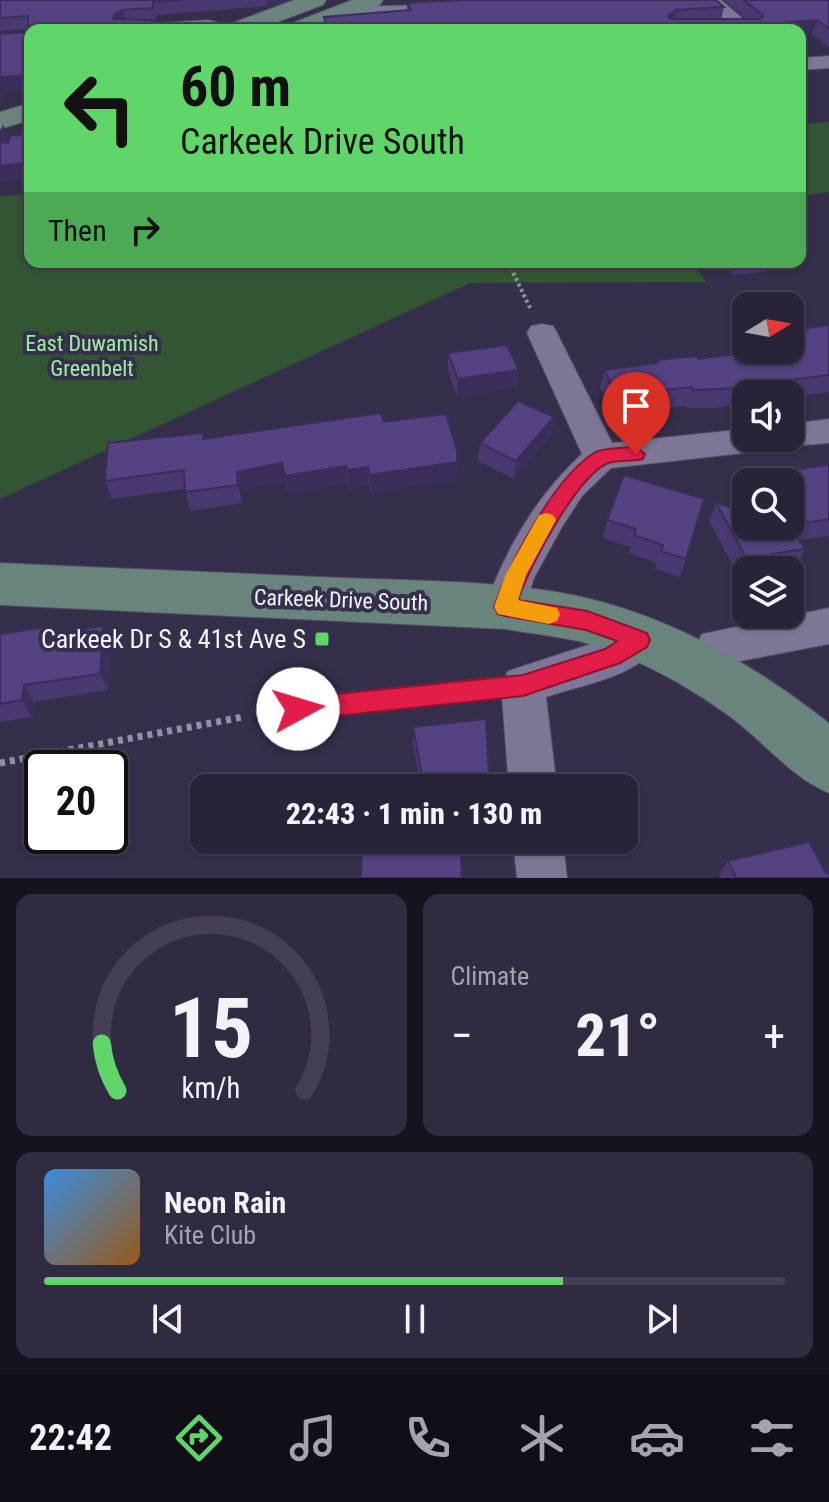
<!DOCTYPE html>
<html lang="en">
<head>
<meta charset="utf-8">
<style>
  :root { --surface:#282338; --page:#302b40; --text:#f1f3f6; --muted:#a5a4ae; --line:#444053; --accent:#60d56a }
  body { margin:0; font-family:"Roboto Condensed",sans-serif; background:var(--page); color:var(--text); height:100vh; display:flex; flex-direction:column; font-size:30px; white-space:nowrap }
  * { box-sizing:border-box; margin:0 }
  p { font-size:26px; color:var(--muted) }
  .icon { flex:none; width:44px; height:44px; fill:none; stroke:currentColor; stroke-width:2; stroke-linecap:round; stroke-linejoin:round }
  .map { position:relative; height:878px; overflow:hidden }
  .panel { display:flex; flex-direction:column; gap:16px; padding:16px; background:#16131f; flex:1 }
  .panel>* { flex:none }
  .guide { position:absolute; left:24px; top:24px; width:782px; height:244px; border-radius:16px; box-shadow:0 2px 6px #0004,0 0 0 2px var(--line); background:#60d56a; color:#111; overflow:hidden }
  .needle { width:52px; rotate:79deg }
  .buttons { position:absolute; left:732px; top:292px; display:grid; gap:16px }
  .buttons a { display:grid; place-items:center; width:72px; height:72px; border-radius:16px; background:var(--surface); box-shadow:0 2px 6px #0004,0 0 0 2px var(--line); font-size:40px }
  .speed { position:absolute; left:24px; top:750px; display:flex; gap:16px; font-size:40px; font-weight:700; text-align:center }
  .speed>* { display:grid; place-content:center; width:104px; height:104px; border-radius:50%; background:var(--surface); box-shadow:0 2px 6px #0004,0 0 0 2px var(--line); line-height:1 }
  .speed .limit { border:4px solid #111; border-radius:12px; background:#fff; color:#111 }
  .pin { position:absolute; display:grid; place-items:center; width:68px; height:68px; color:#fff; margin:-82px -34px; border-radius:50% 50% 50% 0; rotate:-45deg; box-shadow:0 0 8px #0007 }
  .pin .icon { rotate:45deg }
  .me { position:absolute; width:88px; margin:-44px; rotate:84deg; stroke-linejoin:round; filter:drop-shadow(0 0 6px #0008) }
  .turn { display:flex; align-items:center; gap:28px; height:168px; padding:0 24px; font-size:36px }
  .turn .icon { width:104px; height:104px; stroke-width:2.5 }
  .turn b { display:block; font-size:56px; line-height:68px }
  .then { display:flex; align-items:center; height:76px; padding:0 24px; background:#0003; gap:16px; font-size:30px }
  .big { font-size:60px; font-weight:800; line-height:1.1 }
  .panel .card { flex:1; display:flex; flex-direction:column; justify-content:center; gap:12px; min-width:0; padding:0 28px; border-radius:16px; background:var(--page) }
  .panel .dial { align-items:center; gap:0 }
  .dial svg { height:208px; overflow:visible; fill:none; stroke:var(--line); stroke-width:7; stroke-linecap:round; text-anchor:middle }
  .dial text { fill:var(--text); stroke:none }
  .song { display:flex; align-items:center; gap:24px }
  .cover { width:96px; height:96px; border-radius:12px; background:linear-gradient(135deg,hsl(210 70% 55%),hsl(30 70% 35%)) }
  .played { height:8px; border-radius:4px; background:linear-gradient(90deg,var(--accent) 70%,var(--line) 70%) }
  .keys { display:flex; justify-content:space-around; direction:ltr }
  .heat { display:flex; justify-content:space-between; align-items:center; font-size:44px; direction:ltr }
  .panel .tiles { flex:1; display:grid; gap:16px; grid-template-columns:1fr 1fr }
  .card:last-child { grid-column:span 2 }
  .trip { position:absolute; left:190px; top:774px; width:448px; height:80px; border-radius:16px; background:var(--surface); box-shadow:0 2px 6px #0004,0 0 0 2px var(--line); font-weight:800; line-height:80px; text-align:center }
  .tab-bar { display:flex; height:128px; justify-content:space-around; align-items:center; background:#100e16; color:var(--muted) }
  .tab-bar .icon { width:56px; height:56px }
  .tab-bar .current { color:var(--accent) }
  .tab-bar b { font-size:36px; color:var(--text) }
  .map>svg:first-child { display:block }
</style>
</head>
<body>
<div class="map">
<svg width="829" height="878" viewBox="0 0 829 878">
  <rect width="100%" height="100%" fill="#362f4b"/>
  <g fill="#325533">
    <path d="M829 122V192L800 196V124Z"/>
    <path d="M30 194V262H692L706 282 470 283 0 499V196Z"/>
  </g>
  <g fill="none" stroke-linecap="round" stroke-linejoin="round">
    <g stroke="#524b61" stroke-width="2">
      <path id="lane" d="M523 675 531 678 535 685 531 692 523 695 268 723 260 720 256 712 260 704 268 701Z"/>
    </g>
    <g stroke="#524b61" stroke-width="2">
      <g id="street">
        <path d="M701 0H721L756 30H736Z"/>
        <path d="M425 5 431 6 434 10 431 14 342 17 333 12 342 7Z"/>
        <path d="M208 20 233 26 236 30H118L127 25Z"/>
        <path d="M829 56V68L800 70V58Z"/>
        <path d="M542 324 553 326 557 333 612 443 746 429V438H790V424L829 419V443C809 445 788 445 770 450L611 468 582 496 562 527 535 576 519 619 505 624 491 619 485 607C505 550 537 495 582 454L527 333 531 326Z"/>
        <path d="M829 608V644L730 663 719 684 704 689 689 684 683 670 702 634Z"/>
        <path d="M639 622 654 627 660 640C643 676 581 685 546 697L557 788H509L501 685 508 671 600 641Z"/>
        <path d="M513 840H563L567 878H517Z"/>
      </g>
    </g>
    <g stroke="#524b61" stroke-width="2">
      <g id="secondary">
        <path d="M294 0H326L323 5 256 30H223L227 25Z"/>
        <path d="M352 0H383L380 5 316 30H283L287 25Z"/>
        <path d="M30 103V120L0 129V112Z"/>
        <path d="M0 563C107 568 213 572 320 577 404 581 490 579 573 595 665 614 752 663 825 720L829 724V793C792 778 764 742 732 718 687 685 633 655 578 641 554 636 529 633 505 629L0 605Z"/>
      </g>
    </g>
    <path stroke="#948fa3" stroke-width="4" stroke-dasharray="3 3" stroke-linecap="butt" d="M508 262 531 310"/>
    <path stroke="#948fa3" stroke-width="7" stroke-dasharray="5 5" stroke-linecap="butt" d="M0 763 243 717"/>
    <use href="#lane" fill="#7e7696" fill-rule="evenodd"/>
    <use href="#street" fill="#7e7696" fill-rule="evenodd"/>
    <use href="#secondary" fill="#69847d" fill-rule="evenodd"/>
  </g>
  <g fill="#493970">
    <path d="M0 0H292L268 6 156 15 155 20 151 21 153 30H30L0 101 28 32V29L0 31Z"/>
    <path d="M724 0H829V47L812 34 800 35V30L324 26V17L407 10V3L724 7 721 19H746Z"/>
    <path d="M723 262H769L766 272 733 275Z"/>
    <path d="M829 325V392L790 397V394H746V403L715 408H688L686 406 613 413 600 388 604 370 656 363 657 360 698 359 739 354 744 339H746V350H790Z"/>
    <path d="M448 353 519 370 517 388 457 397 448 371Z"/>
    <path d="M554 417 551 435 514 479 478 461 480 443Z"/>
    <path d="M384 422 456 480 371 493 369 485 348 489 347 484 288 494 285 482 241 490 242 503 190 511 185 489 112 499 105 481 204 439Z"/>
    <path d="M829 465V536L798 540 805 549 796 567 780 570H746V589L709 521 716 503 735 509 732 503 739 485 746 484V526H790V482L778 480 782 471Z"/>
    <path d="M624 475 686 559 680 577 655 569 657 563 629 553 631 547 603 538 607 520Z"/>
    <path d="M103 626 111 643 108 690 34 702 32 717 0 722V634L51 633Z"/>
    <path d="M413 727 489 778 487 788H421L413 744Z"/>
    <path d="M728 861 826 873 829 878H720L719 875Z"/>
  </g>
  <g fill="#3c2e5b">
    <path d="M267 0H292L268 6Z"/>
    <path d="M123 10 126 22 113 19 114 15Z"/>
    <path d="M676 10 673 24 668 16Z"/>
    <path d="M817 20 812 34 800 35V30H732L733 27Z"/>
    <path d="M30 75V89L4 91 0 101V77Z"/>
    <path d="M3 124 9 140 3 159 0 149V134Z"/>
    <path d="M30 162V180L0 183V166Z"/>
    <path d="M519 370 517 388 457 397 458 379Z"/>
    <path d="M554 417 551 435 514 479 516 461Z"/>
    <path d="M457 462 456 480 371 493 370 475Z"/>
    <path d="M282 463 285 482 241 490 242 503 238 485 237 472Z"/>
    <path d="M346 466 347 484 288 494 285 476Z"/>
    <path d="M368 467 369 485 348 489 347 470Z"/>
    <path d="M103 626 111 643 108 690 100 674Z"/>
    <path d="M24 685 34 702 32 717 22 700Z"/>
  </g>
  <g fill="#554282" stroke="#3c2e5b" stroke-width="2">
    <path d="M0 0H181L153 2V8L123 10 114 15 113 19 151 20 150 30H30V75L0 77V34L28 32V16L0 18Z"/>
    <path d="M461 0H716L724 7 676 10 668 16 671 19H760L763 16 744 0H829V29L817 20 733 27 736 30H312L326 25 324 17 411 10 407 3Z"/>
    <path d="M30 134V162L0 166V142L8 143 10 136Z"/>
    <path d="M829 325V375L721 389 693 390 692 387 617 395 604 370 658 363 657 360 697 356 698 359 754 352 752 350H790V331Z"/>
    <path d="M507 345 519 370 458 379 448 353Z"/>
    <path d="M518 401 554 417 516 461 480 443Z"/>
    <path d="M381 413 384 422 446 414 457 450V462L370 475 368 467 347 470 346 466 285 476 282 463 237 472 238 485 185 492 184 470 105 481 108 443 203 433V439Z"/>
    <path d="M829 465V519L790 525V482H762L786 479 782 471Z"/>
    <path d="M624 475 704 499 686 559 661 551 663 545 634 535 636 529 607 520Z"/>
    <path d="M746 484V497L739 485Z"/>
    <path d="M716 503 746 512V526H789L805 549 772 554 781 569 753 570Z"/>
    <path d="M103 626 100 674 24 685 22 700 0 704V634L47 627 46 634Z"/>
    <path d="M486 719 489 778 423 781 413 727Z"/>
    <path d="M362 840H460L462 878H361Z"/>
    <path d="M809 842 826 873H829V878H736L728 861Z"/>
  </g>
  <path fill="#e11d48" stroke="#92132f" stroke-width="2" d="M636 447 645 454 643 459C632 462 615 459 606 464 575 480 529 567 518 600L587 611 647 633 650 640 647 647 620 663 523 696 298 720 290 716 286 709 290 701 298 698 523 675 605 649 617 641 586 630 505 616 498 614 494 607C510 563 553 479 594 453 604 447 624 448 636 447Z"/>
  <path fill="#f59e0b" d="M546 513 553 515 556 520 526 575 518 600 557 608 560 614 557 621 549 624 498 614 494 607 506 574 539 515Z"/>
  <rect fill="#60d56a" stroke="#362f4b" stroke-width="3" x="314" y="631" width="16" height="16" rx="4"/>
  <g text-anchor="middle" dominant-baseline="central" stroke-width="8" stroke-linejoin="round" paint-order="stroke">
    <g font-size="22" fill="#9defa0" stroke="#362f4b">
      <text x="92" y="343">East Duwamish<tspan x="92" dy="25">Greenbelt</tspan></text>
    </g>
    <g font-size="22" fill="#f6f3fe" stroke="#362f4b">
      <text transform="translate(341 600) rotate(2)">Carkeek Drive South</text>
    </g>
    <g font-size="26" fill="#f6f3fe" stroke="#362f4b" text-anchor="end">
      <text x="306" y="639">Carkeek Dr S &amp; 41st Ave S</text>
    </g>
  </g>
</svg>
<div class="buttons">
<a><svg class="needle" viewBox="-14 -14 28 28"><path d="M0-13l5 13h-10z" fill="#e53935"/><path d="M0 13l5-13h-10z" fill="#a5a4ae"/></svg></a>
<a><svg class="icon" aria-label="sound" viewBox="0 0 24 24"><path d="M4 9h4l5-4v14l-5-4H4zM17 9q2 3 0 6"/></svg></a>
<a><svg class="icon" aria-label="search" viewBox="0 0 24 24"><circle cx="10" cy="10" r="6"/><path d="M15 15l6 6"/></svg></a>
<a><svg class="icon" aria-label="layers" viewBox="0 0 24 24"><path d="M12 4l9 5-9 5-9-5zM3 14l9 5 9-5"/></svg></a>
</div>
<div class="speed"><div class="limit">20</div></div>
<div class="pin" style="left:636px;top:454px;background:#d93025"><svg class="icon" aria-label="arrive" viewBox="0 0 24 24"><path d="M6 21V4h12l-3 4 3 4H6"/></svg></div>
<svg class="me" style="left:298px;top:709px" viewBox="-20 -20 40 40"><circle r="19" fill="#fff"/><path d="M0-13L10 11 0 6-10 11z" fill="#e11d48"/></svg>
<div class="trip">22:43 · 1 min · 130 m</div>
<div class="guide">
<div class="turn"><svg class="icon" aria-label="left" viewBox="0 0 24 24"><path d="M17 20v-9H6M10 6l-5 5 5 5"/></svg><div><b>60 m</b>Carkeek Drive South</div></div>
<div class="then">Then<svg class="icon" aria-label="right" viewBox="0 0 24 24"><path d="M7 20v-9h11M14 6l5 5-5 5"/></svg></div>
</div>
</div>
<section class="panel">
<div class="tiles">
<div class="card dial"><svg viewBox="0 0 100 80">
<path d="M14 69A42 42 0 1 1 86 69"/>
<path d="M14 69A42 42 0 0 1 8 51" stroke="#60d56a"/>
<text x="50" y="56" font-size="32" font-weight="700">15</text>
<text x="50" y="72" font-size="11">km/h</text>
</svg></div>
<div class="card"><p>Climate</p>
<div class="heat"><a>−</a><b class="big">21°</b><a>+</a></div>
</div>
<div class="card">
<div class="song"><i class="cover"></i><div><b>Neon Rain</b><p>Kite Club</p></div></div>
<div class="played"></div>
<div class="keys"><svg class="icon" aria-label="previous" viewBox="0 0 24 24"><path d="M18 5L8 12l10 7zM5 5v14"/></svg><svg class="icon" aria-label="pause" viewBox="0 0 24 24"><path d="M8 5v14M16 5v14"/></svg><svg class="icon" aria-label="next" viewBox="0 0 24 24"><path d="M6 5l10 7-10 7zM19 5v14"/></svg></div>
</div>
</div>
</section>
<nav class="tab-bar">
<b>22:42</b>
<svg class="icon current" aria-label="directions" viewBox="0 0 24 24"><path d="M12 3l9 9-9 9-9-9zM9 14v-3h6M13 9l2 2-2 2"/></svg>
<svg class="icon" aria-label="music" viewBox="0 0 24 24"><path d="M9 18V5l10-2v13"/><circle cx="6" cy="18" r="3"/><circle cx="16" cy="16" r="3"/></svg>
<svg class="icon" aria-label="phone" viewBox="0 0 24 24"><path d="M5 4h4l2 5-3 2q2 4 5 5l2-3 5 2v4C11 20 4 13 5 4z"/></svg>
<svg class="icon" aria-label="climate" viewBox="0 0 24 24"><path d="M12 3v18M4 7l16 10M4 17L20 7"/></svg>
<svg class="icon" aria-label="car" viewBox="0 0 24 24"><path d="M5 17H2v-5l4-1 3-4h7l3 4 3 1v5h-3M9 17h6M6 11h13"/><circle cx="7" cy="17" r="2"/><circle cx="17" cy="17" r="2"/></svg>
<svg class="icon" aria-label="filters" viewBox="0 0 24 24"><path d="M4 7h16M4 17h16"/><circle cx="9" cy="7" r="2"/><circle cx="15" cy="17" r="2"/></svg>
</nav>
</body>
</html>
